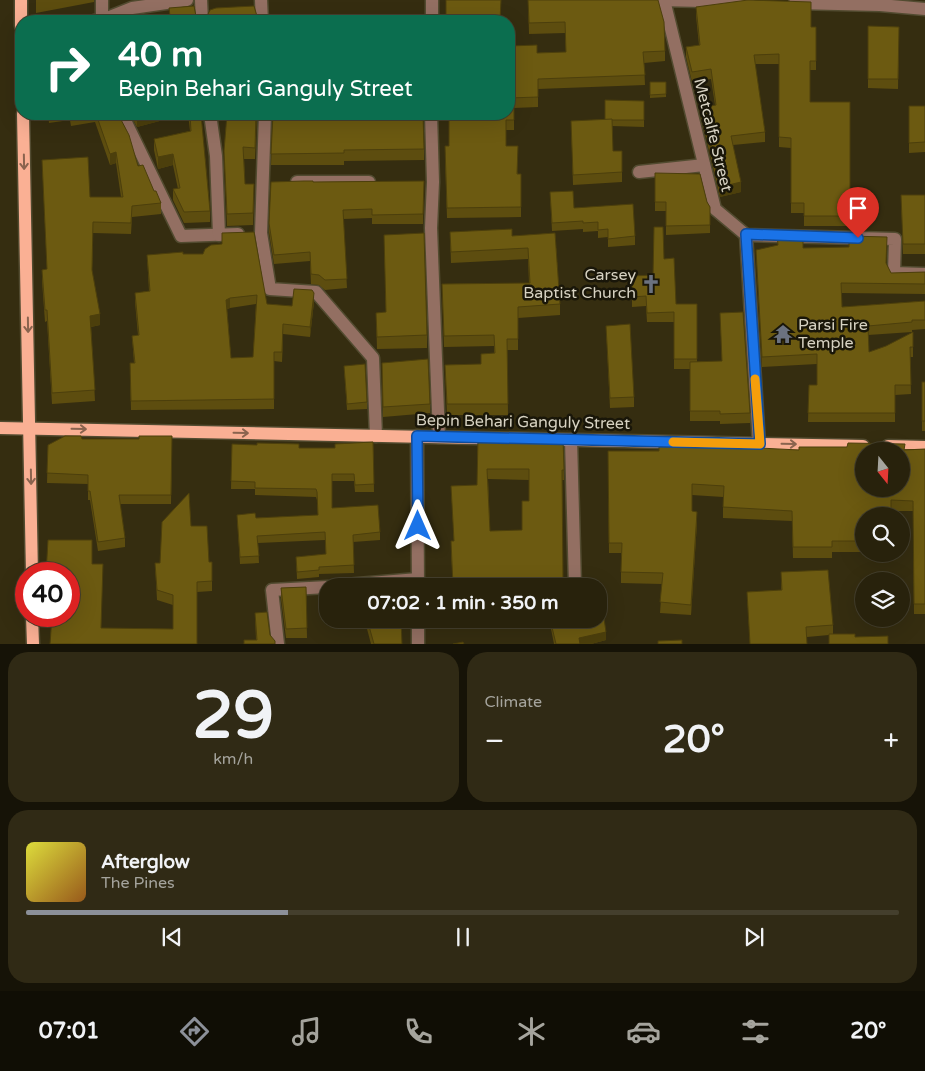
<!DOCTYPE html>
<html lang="en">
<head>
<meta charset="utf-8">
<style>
  :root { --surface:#28220c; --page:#302a15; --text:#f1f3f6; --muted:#a5a49d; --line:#443f2d; --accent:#8c9099 }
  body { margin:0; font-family:"Varela Round",sans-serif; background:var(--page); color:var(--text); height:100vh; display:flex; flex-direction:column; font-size:19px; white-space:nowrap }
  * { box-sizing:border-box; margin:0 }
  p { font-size:16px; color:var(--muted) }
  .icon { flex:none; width:28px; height:28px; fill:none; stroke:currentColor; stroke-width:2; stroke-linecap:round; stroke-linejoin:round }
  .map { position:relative; height:644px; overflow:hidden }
  .details { display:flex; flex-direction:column; gap:8px; padding:8px; background:#161307; flex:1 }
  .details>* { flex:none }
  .banner { position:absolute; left:15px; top:15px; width:500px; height:105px; border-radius:20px; box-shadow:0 5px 20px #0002,0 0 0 1px var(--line); background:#0b6e4f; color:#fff; overflow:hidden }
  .needle { width:32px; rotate:162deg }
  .buttons { position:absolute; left:855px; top:442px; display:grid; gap:10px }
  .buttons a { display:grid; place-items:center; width:55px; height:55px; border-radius:50%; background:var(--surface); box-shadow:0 5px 20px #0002,0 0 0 1px var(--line); font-size:25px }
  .speed { position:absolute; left:15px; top:562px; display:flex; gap:10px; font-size:25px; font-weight:700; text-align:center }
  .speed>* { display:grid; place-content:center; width:65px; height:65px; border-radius:50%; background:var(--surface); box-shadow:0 5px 20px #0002,0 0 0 1px var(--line); line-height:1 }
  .speed .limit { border:8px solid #d22; background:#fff; color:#111 }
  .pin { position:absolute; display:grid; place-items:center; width:42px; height:42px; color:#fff; margin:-51px -21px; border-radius:50% 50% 50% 0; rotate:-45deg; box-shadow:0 0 5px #0007 }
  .pin .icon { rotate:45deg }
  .me { position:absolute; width:55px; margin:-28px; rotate:0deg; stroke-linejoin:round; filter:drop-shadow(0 0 4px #0008) }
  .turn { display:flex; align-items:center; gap:18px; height:105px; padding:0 20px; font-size:22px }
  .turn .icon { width:65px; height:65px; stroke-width:2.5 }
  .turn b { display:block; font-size:35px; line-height:42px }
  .big { font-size:38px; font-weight:700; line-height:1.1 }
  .details .widget { flex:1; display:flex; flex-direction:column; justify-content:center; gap:8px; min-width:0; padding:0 18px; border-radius:20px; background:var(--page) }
  .details .dial { align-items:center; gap:0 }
  .dial b { font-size:65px; line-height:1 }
  .song { display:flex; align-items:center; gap:15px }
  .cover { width:60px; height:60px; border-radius:8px; background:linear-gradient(135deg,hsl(60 70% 55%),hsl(30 70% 35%)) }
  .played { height:5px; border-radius:2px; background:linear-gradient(90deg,var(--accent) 30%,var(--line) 30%) }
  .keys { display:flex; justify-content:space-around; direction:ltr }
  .heat { display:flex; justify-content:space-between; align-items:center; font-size:28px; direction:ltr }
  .details .tiles { flex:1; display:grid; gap:8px; grid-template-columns:1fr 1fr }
  .widget:last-child { grid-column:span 2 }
  .trip { position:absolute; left:319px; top:578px; width:288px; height:50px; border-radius:20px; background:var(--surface); box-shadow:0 5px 20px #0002,0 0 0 1px var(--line); font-weight:700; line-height:50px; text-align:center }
  .tabs { display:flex; height:80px; justify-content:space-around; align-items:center; background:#100e05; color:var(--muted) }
  .tabs .icon { width:35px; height:35px }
  .tabs .current { color:var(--accent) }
  .tabs b { font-size:22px; color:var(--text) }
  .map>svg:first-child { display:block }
</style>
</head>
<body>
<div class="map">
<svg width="925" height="644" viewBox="0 0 925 644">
  <rect width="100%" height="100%" fill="#352d10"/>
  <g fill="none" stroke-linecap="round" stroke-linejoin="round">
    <g stroke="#524b30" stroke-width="15">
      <g id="minor">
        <path d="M102 0V21"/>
        <path d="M201 0 202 21"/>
        <path d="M261 0 262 21"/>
        <path d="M658 0 748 2"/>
        <path d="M664 0 715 209 746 235 895 239 894 273 925 274"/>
        <path d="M795 3 880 5 925 9"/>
        <path d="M94 21 102 20 132 8 187 0"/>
        <path d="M432 21V0"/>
        <path d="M122 114 181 236 238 234"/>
        <path d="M210 114 216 156 219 235"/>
        <path d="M265 114 261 233 270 289 316 292 373 358 376 436"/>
        <path d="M431 114 433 182 431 228 439 437"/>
        <path d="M639 172 704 165"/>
        <path d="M297 182H369"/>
        <path d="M746 235 759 444"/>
        <path d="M417 436 418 586"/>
        <path d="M571 440 575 586"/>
        <path d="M334 586 418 579"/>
        <path d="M418 619V644"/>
        <path d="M278 644 272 590 328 587"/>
      </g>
    </g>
    <g stroke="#524b30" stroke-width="15">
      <g id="major">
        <path d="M21 0V26"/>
        <path d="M23 114 32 574"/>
        <path d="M0 428 863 446"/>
        <path d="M888 446 925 447"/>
        <path d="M32 616 33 644"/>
      </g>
    </g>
    <use href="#minor" stroke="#936f62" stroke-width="12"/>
    <use href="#major" stroke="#fab094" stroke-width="12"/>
  </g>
  <g fill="#5d4d0f" fill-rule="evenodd">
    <path d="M36 0H94V2L36 13Z"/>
    <path d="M528 0 665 51V61L644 63 645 85 538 89V107L514 108V130H506V146L518 174H521V217L447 218 445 156 449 146 509 114V46L537 53 566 52 565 33 529 34Z"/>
    <path d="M696 7 811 27H816V70H810V102H850V226H804V213H791V148L779 147V64H755L765 132V142L733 145 741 192 720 197 701 117V108L715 105 711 79 692 82 686 57V47L699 45 696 16Z"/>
    <path d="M868 26 899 27 898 89 868 88Z"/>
    <path d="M650 82H666V97L650 98Z"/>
    <path d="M644 101V127L612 126 613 151 622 172V182L573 185 571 121 605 120Z"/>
    <path d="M909 106H925V152L909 153Z"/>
    <path d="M48 114H118L138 166 161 203V214L132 217 131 234 93 233 92 271 100 325 91 327 95 401 52 404 47 321 45 322 42 281V270L47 269 42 160 90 197H121L116 163 110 165 95 122 71 126 70 120 49 123Z"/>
    <path d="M130 114H186L137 127Z"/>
    <path d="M188 114H201L210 211V222L184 223 173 200V189H178L173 165 158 169 154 150V139L190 131Z"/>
    <path d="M227 114H257L255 159H244L245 184 254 196 253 225 227 226 224 151Z"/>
    <path d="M273 114 424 149V160L344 161V165H271Z"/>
    <path d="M424 181 423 224H372V218L343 219 347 288 325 290 319 285 311 284 310 261 274 264 269 232V223L313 182Z"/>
    <path d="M550 192 574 208 635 236V245L608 247V237L598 238V231L583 232V229L552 231Z"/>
    <path d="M901 195H925V254H903Z"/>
    <path d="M655 202H707L710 207V233L666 235V211H655Z"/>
    <path d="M450 232 512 236 555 233 560 304V315L518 318V350H507L508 415H447L445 365 481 364 494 353V346L444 347 442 284 529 283 528 259 451 263Z"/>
    <path d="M222 233 267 304 292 306 314 302 310 337 283 334 282 362 274 361V409L131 410 130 373 134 363 132 336 138 335 135 302V293L149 291 147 255 203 254 222 244ZM256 304 253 357 231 358 227 309 230 308Z"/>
    <path d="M384 235 427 335V348L377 349 376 313 386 312Z"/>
    <path d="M803 248 886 264 891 273 925 272V294L842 293V307L925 301V329L912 330V332L868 335 869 352 913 347V357H910L911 394 895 395V422H808L809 385H817V364L762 367 756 250Z"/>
    <path d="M664 259 676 304H697V362L722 361 720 313 750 413V423L720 424V421H690V369H674V322H647L646 306 632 307V276L653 275Z"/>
    <path d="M606 326 634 397V407L610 408Z"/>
    <path d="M382 363 430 404V413L383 417Z"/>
    <path d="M344 366 367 402V409L347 410Z"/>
    <rect x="922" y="382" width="3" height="49"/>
    <path d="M172 436 171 504H120L125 538V547L98 551 90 500H88V484L47 483 48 445 82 439H139Z"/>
    <path d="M478 438 563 439 564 480H562L563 586H453L451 551V541H454L451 486 477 485ZM488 479 529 480V501L522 530 490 531Z"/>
    <path d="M373 442 374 492H355L354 481H332V508L380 532V540L353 542 354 573 319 574V577L297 579 296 557 326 554 325 540 258 543 259 563 240 564 237 515 256 518 318 515 317 500 316 497 255 495V489H231L232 444 299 448H335Z"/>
    <path d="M925 449V614H914L913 511H891L864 516V552H832V558H793L792 521 723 518V497L692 495V511L697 522 691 615 660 613 662 584 621 583V553H609L608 451Z"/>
    <path d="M191 526 209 562H212V591L197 592V644H50L92 564 101 628 173 629V605L157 600 155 563H160Z"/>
    <path d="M781 572 833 625V634L888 644 829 635 807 637V644H750L747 592 781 590Z"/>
    <path d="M306 587 307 638H286L281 598V588Z"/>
    <path d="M255 613 270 635 256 640Z"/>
    <path d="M366 619H401L402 644H371L366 625Z"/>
    <path d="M455 619H483L455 624Z"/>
    <path d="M549 619H598L606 640 591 644H554Z"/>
  </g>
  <g fill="#4c3f0c">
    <path d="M144 114H186L137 127V115Z"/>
    <path d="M116 152V163L110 165V154Z"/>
    <path d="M173 154V165L158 169V157Z"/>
    <path d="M741 182V192L720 197V187Z"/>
    <path d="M314 293V302L310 337V327Z"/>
    <path d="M230 298V308L226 310V300Z"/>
    <path d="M100 314V325L90 327V316Z"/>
    <path d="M283 324V334L282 362V352Z"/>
    <path d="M697 512V522L691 615V605Z"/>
    <path d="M606 632V640L591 644H579V638Z"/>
  </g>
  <g fill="#6c5a11" stroke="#4c3f0c" fill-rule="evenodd">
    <path d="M446 0H501L500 21H446Z"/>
    <path d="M528 0H658L664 22 665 51 643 52 645 75 538 79V97L509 98V46L537 45V53L566 52 565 22 529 23Z"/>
    <path d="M748 0 811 2V27H816V61H810V102H850V216H804V203H791V138L779 137V54L754 55 765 132 731 136 741 182 720 187 701 108 716 105 711 69 692 72 686 47 700 45 696 7Z"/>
    <path d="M194 6 196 16 202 18 207 16 210 10 216 8 254 6 257 16V21H127L170 16 169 8Z"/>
    <path d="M98 19V21H82Z"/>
    <path d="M868 26 899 27 898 79H868Z"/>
    <path d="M650 82H666V94L650 95Z"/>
    <path d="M605 100 644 101V120H605Z"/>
    <path d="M909 106H925V142L909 143Z"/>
    <path d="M509 107H514V120H506V146H518L517 174H521V207L447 208 445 146H449V114H509Z"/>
    <path d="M96 114H118L129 135 138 166 143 165 154 191H156L161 203 132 206 131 223 93 222 92 270 100 314 90 316 95 390 52 393 47 310H45L42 270 47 269 42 160 88 157 90 197H123L116 152 110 154Z"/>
    <path d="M190 114H201L210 211 184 212 173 189 180 188 173 154 158 157 154 139 191 131Z"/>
    <path d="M227 114H256L255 148 243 147 245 184H254L253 213 227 214 224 151Z"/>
    <path d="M273 114H423L424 149 344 150V153L271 154Z"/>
    <path d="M612 119 613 151H622V172L573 175 571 121Z"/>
    <path d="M655 173 700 174 707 202 710 207V225L666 226V202H655Z"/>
    <path d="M304 181H313V182L424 181 423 214 372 215V209L343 210 347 279 325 280 319 275 311 274 310 252 274 255 269 223 271 182Z"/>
    <path d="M573 191 574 208 633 204 635 236 608 239V229L598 230V222L583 223V221L552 223 550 192Z"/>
    <path d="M901 195H925V244H903Z"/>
    <path d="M654 227H663L664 259 674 258 676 304H697V359H674V312L647 313 646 296 632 297V276L653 275Z"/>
    <path d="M512 229V236L555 233 560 304 518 307V339H507L508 404H447L445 365 481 364V354L495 353 494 335 444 336 442 284 530 283 528 248 451 252 450 232Z"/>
    <path d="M254 232 267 304 292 306 294 289 312 290 314 293 310 327 283 324 282 352H274V399L131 401 130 363H135L132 336 139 335 135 293 150 291 147 255 183 252V254H203L205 249 211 245 222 244V233ZM257 295 253 357 231 358 226 300 230 298Z"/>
    <path d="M424 233 427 335 377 337 376 313 386 312 384 235Z"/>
    <path d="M777 234 803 235V248L849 247V236L887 237 886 263 891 273 925 272V284L841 283 842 307 925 301V320H912V322L868 326 869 352 886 346 913 332V347H910L911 385H895V413H808L809 385H817V354L762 357 756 250 778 245Z"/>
    <path d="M743 312 750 413 720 414V411H690V362L722 361 720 313Z"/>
    <path d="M630 324 634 397 610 398 606 326Z"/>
    <path d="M428 359 430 404 383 407 382 363Z"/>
    <path d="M365 364 367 402 347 404 344 366Z"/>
    <rect x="922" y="382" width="3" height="39"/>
    <path d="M65 436H81L82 439H139V436H172L171 495H119L125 538 98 542 90 491H88V475L47 473 48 445Z"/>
    <path d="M478 438 563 439 564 470H562L563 578 515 579V586H453L451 541H454L451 486 477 485ZM487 469H529V501H522V530L490 531Z"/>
    <path d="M373 442 374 484 355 485 354 474H332V508L378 505 380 532 353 535 354 565 319 567V570L297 572 296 557 326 554 325 532 257 536 259 556 240 557 237 515 255 513 256 518 318 515 317 492 316 489 255 488V482L231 481 232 444 257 445V443L299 444V448H335V444Z"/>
    <path d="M659 443 799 450V447H847L848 443 905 444 904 450 925 449V604H914L913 501 891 500V516H864V541H832V547H793L792 511 723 507 724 486 692 484V511L697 512 691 605 660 602 663 573 621 572 622 543H609L608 451H659ZM864 451H901V489H864Z"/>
    <path d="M189 493 191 526H207L209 562H212V581L197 582V644H50L52 616H69V574H46L48 540H92V564H103L101 628 173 629V595L157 590 155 563H160L162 522Z"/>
    <path d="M828 570 833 625 806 627 807 644H750L747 592 782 590 781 572Z"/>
    <path d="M401 583V586H364V584Z"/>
    <path d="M306 587 307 628 286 629 281 588Z"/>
    <path d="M603 611 606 632 579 638 580 644H556L550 619H598V612Z"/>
    <path d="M267 612 270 635 275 641V644H244V640H257L255 613Z"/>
    <path d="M367 619H401L402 644H374Z"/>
    <path d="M829 634H855V637L888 636V644H829Z"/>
    <path d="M682 640V644H658V641Z"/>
    <path d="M463 642 464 644H453Z"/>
  </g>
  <defs><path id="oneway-shaft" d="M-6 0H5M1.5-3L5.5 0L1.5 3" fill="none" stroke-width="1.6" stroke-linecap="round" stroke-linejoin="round" transform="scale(1.25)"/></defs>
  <g stroke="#8a634e">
    <use href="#oneway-shaft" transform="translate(24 162) rotate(89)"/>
    <use href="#oneway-shaft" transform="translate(28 325) rotate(89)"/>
    <use href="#oneway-shaft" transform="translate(79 429) rotate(1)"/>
    <use href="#oneway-shaft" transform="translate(241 433) rotate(1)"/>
    <use href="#oneway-shaft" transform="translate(789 444) rotate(1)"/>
    <use href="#oneway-shaft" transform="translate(31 477) rotate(89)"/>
  </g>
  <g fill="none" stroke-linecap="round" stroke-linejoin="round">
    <g stroke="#114b97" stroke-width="12">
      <path id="route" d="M418 526 417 436 760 444 746 234 858 238"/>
    </g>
    <use href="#route" stroke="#1a73e8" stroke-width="9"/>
    <path stroke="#f59e0b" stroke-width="9" d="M673 442 760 444 755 379"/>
  </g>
  <defs>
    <g id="church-bare" transform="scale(1.5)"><path d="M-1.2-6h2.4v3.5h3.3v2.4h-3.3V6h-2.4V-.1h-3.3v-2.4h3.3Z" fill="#6b7280" stroke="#191609" stroke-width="2.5" paint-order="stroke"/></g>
    <g id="temple-bare" transform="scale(1.5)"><path d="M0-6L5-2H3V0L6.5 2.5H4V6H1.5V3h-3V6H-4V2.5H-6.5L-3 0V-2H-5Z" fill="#6b7280" stroke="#191609" stroke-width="2.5" paint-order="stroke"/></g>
  </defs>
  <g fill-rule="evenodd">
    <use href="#church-bare" x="651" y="284"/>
    <use href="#temple-bare" x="783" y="334"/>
  </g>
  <g text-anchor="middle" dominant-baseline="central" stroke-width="5" stroke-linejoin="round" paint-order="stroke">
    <g font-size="16" fill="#d7d2c2" stroke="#191609">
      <text transform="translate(713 135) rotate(76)">Metcalfe Street</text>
      <text transform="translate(523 422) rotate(1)">Bepin Behari Ganguly Street</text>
    </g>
    <g font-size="16" fill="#d7d2c2" stroke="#191609" text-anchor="end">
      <text x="636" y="275">Carsey<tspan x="636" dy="18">Baptist Church</tspan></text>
      <text x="798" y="325" text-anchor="start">Parsi Fire<tspan x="798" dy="18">Temple</tspan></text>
    </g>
  </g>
</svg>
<div class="buttons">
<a><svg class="needle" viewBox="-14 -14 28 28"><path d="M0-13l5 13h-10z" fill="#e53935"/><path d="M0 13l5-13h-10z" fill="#a5a49d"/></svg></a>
<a><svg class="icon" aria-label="search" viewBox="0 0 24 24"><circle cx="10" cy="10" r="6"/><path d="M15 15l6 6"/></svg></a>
<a><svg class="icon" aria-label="layers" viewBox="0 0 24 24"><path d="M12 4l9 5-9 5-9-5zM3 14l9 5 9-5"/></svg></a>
</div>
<div class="speed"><div class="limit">40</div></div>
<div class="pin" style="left:858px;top:238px;background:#d93025"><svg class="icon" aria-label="arrive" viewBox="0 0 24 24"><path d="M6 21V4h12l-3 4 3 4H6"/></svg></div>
<svg class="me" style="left:418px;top:526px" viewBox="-20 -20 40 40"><path d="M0-17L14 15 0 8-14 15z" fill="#1a73e8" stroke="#fff" stroke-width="4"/></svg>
<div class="trip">07:02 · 1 min · 350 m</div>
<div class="banner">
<div class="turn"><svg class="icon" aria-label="right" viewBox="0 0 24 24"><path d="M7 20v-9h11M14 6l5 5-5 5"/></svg><div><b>40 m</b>Bepin Behari Ganguly Street</div></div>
</div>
</div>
<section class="details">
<div class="tiles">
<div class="widget dial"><b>29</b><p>km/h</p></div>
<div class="widget"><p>Climate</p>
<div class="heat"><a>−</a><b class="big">20°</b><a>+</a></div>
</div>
<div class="widget">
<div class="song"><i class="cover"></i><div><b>Afterglow</b><p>The Pines</p></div></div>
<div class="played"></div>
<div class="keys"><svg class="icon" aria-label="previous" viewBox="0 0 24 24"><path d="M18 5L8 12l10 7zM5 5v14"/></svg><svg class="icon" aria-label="pause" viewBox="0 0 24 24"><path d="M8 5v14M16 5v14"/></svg><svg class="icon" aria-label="next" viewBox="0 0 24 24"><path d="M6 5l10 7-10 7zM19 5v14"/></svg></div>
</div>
</div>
</section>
<nav class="tabs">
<b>07:01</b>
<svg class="icon current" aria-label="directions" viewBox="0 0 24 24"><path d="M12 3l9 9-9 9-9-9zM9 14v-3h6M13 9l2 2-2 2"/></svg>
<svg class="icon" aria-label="music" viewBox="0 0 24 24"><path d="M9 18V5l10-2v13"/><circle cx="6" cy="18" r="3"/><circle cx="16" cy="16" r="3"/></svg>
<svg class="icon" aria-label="phone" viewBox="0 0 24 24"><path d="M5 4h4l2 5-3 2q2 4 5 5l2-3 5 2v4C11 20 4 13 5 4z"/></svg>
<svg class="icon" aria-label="climate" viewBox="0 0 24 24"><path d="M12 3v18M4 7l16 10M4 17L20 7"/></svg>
<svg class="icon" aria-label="car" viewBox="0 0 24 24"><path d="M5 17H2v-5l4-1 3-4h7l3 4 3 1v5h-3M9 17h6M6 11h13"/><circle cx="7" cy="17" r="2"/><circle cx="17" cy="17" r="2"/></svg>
<svg class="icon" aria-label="filters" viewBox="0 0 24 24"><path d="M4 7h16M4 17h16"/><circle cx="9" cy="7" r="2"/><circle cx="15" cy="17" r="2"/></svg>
<b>20°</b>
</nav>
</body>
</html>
